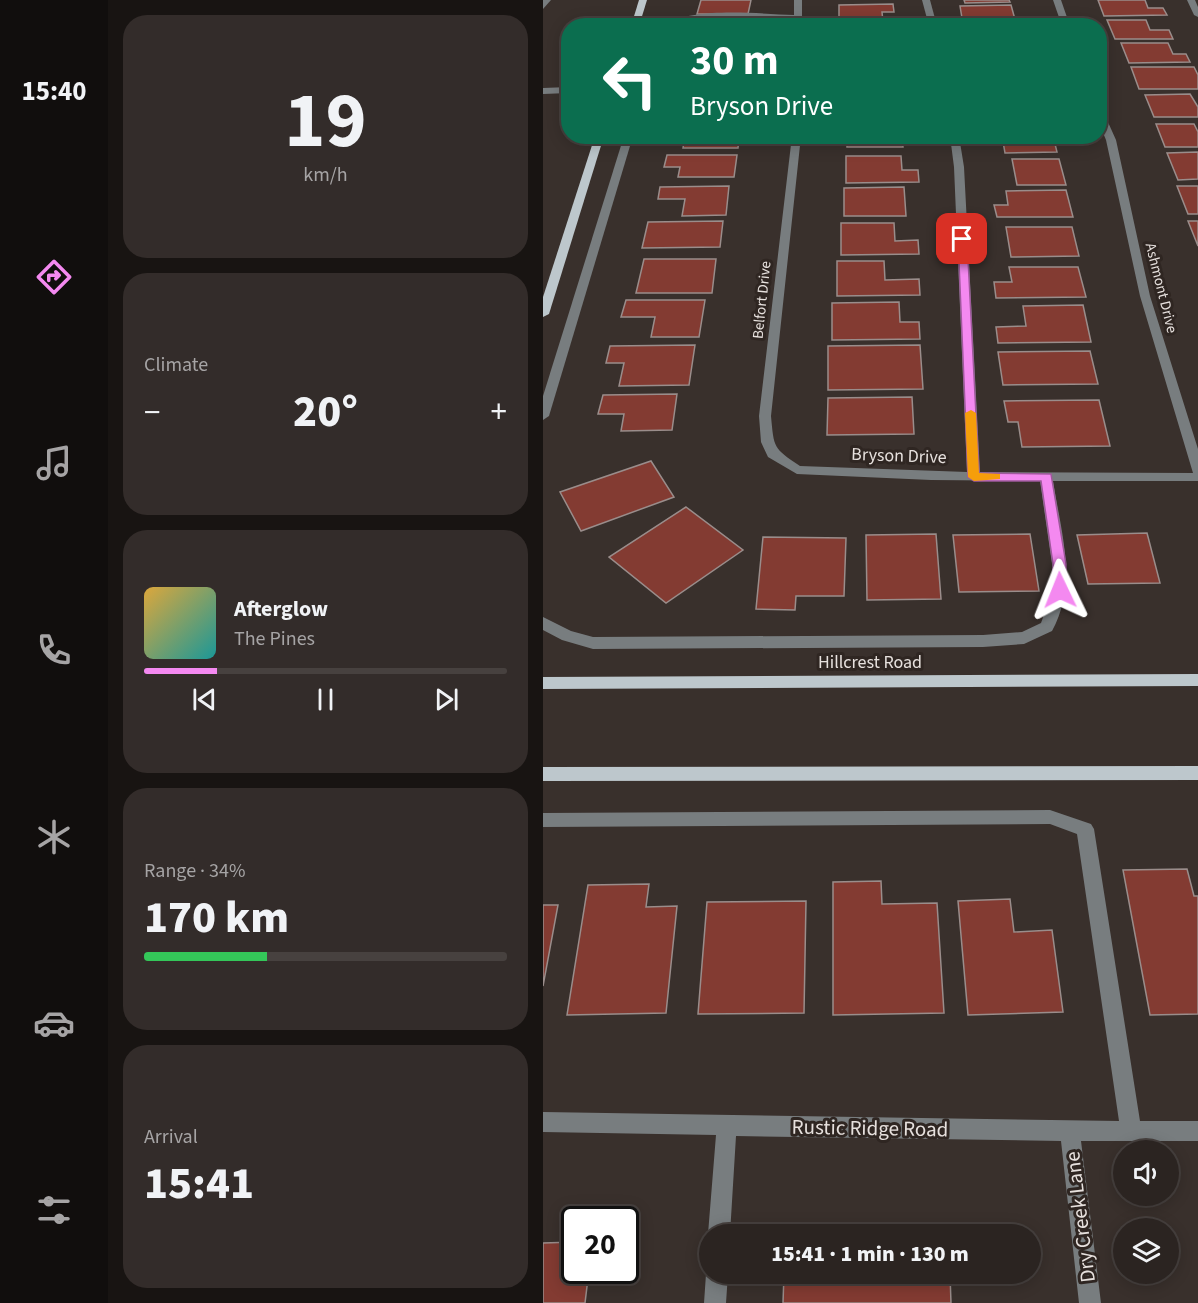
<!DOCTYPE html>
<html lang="en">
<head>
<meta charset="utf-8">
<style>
  :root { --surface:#2b2421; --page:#332c2a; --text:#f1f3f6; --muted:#a6a4a5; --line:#47413f; --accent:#f489f0 }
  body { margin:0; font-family:"Source Sans 3",sans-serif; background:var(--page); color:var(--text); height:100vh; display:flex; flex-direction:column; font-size:22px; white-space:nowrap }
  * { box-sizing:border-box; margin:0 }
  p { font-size:20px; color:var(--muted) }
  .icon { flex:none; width:33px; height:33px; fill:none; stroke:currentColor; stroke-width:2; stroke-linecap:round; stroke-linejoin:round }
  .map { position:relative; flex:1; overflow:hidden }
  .panel { display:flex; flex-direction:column; gap:15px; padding:15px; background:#181412; width:435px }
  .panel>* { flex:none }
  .hud { position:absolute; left:18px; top:18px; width:546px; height:126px; border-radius:24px; box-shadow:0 3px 15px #0003,0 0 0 2px var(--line); background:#0b6e4f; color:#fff; overflow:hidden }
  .controls { position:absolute; left:570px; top:1140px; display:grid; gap:12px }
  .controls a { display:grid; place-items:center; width:66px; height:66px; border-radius:50%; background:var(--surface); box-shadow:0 3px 15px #0003,0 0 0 2px var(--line); font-size:30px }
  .speed { position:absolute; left:18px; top:1206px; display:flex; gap:12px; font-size:30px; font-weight:700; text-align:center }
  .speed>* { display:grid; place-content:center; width:78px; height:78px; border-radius:50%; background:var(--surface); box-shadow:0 3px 15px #0003,0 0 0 2px var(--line); line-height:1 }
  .speed .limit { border:3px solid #111; border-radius:9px; background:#fff; color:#111 }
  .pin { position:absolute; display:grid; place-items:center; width:51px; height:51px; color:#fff; margin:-26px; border-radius:12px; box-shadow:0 3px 9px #0006 }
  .me { position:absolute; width:66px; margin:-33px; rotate:358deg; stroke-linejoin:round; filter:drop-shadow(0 0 4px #0008) }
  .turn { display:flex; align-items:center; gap:21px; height:126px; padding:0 30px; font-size:27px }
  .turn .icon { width:78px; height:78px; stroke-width:2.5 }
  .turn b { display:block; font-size:42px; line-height:51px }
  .big { font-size:45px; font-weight:800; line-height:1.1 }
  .panel .widget { flex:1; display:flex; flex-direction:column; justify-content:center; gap:9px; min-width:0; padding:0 21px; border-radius:24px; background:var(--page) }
  .panel .dial { align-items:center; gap:0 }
  .dial b { font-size:78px; line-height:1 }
  .song { display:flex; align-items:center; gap:18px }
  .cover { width:72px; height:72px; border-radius:9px; background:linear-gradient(135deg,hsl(40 70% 55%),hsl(180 70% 35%)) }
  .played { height:6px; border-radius:3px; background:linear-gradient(90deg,var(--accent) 20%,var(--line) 20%) }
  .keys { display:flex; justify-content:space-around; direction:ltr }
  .heat { display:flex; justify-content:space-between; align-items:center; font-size:33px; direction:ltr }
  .charge { height:9px; border-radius:4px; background:linear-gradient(90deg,#34c759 34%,var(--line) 0) }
  .trip { position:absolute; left:156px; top:1224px; width:342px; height:60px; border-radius:30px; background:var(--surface); box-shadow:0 3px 15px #0003,0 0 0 2px var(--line); font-weight:800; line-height:60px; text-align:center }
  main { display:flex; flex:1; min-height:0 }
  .tabs { display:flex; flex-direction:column; width:108px; justify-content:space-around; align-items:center; background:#110e0d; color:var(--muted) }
  .tabs .icon { width:42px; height:42px }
  .tabs .selected { color:var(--accent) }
  .tabs b { font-size:27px; color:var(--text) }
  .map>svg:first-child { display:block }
</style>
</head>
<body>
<main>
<nav class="tabs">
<b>15:40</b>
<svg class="icon selected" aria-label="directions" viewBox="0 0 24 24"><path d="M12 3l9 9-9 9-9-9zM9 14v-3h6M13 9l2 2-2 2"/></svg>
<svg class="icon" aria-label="music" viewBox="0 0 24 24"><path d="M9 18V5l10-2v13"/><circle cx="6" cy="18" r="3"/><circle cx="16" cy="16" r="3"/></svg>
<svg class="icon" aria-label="phone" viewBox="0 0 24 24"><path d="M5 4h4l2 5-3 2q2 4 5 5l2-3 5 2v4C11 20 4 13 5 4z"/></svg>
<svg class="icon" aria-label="climate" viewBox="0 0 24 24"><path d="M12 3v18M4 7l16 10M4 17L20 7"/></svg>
<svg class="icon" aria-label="car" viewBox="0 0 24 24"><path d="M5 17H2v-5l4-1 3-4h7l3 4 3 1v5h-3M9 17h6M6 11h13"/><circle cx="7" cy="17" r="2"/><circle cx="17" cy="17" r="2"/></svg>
<svg class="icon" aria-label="filters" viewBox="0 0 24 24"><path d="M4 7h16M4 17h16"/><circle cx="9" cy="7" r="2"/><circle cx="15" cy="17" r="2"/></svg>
</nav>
<section class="panel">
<div class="widget dial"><b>19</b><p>km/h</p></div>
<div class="widget"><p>Climate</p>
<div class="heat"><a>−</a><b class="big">20°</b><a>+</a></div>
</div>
<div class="widget">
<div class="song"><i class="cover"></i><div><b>Afterglow</b><p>The Pines</p></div></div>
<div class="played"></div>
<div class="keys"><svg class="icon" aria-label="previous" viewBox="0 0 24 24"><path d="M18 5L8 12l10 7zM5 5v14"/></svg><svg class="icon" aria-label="pause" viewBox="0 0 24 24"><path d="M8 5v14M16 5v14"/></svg><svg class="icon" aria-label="next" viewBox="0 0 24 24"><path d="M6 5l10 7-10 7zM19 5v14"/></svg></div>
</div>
<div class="widget"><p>Range · 34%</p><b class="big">170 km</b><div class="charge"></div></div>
<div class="widget"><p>Arrival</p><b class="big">15:41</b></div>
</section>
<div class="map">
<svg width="655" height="1303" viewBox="0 0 655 1303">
  <rect width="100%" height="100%" fill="#39302c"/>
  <g fill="#833b32" stroke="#9a8d8b" stroke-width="1.5">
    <path d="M158 0H208L205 14H154Z"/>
    <path d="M421 0H466L467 2 422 3Z"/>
    <path d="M555 0H602L605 8H620L624 15 561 16Z"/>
    <path d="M350 4 351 12H339L340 22H296V5Z"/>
    <path d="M468 5 473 23 420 24 417 6Z"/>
    <path d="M564 20H603L607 30H626L630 39H572Z"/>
    <path d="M578 43H625L630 54H643L647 62 586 63Z"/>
    <path d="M588 67H651L655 75V89H596Z"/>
    <path d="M647 94 655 107V117H611L602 95Z"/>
    <path d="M613 124H651L655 132V147H622Z"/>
    <path d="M142 136H196L195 148H140Z"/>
    <path d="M304 136H359L360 147H304Z"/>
    <path d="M459 136H510L514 152 462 153Z"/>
    <path d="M655 152V179L635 180 624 153Z"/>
    <path d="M124 155H194L191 177H135L137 167H121Z"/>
    <path d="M303 156H358L359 170H375L376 182 303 183Z"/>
    <path d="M469 159H516L523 185H474Z"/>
    <path d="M186 186 183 215 139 216 142 199H115L117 187Z"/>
    <path d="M634 186H655V214H645Z"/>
    <path d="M361 187 363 216H301V188Z"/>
    <path d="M523 190 530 217H454L451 205H465L463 191Z"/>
    <path d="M180 221 177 247 99 248 105 222Z"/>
    <path d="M645 221H655V246Z"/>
    <path d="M298 223H351L352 241 375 240 376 254 298 255Z"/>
    <path d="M463 227H529L536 256 468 257Z"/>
    <path d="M101 259H173L169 293H93Z"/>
    <path d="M294 261H341L342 280 376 279 377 295 294 296Z"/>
    <path d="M466 267H535L543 297 453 298 451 282H469Z"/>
    <path d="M83 300H162L156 337H108L112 317H78Z"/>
    <path d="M356 302 357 322H376L377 339 289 340V303Z"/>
    <path d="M540 305 548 342 455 343 453 327 483 326 480 306Z"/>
    <path d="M152 345 146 385 76 386 81 363H63L67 346Z"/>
    <path d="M377 345 380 389 285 390V346Z"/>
    <path d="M547 351 555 384 460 385 455 352Z"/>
    <path d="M134 394 129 430 78 431 81 414H55L60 395Z"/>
    <path d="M369 397 371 434 284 435 285 398Z"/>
    <path d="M556 400 567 446 479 447 475 422H465L461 401Z"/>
    <path d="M108 461 131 497 38 531 17 492Z"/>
    <path d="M143 507 200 550 123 603 66 557Z"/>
    <path d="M604 533 617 583 545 584 534 535Z"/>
    <path d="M393 534 398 599 324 600 323 535Z"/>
    <path d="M487 534 496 591 416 592 410 535Z"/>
    <path d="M220 537 303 538 301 596H253L252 610 213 609Z"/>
    <path d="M644 869 651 896H655V1014L607 1015 580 870Z"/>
    <path d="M338 881 339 904 394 903 401 1013 290 1015V882Z"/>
    <path d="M106 884 103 907 134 906 123 1013 24 1015 45 885Z"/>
    <path d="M467 899 471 932 509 930 520 1012 425 1015 415 901Z"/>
    <path d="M263 901 261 1013 155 1014 164 902Z"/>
    <path d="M0 905H15L0 986Z"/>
    <path d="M405 1233V1234H243Z"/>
    <path d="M32 1242V1270H46L42 1303H0V1243Z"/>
    <path d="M241 1274H407L408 1303H240Z"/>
  </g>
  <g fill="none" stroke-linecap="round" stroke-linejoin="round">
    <g fill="#787d7f" fill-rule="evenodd">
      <path d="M0 0H8L0 9Z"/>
      <path d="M251 0H259V26H251V19H166L119 26C149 6 216 14 251 15Z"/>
      <path d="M379 0H387L394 26H386Z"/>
      <path d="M510 0H518L527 26H519Z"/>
      <path d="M644 0H652L655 7V17L651 15Z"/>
      <path d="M26 87V93L0 94V88Z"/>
      <path d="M556 108 560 111 573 140 607 296 655 449V481H510C518 532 535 583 509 631L481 644 440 647 50 649 19 640 0 630V617L28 631 50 637 440 635 479 632 498 623 510 590 509 564 497 481 388 480 254 474 225 457 218 442 216 416 249 136H258L228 416C231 448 230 448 257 466L424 472 411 167 407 136H416L421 167 437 472 650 473 597 296 563 140 556 123Z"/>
      <path d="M81 136H90L6 416 0 420V396Z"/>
      <path d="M507 810 548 824 551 829 597 1121H655V1141H538L558 1303H536L518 1141 193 1136 187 1234H166V1237L165 1234 173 1135 0 1132V1112L576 1121 534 834 507 824 0 827V813Z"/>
      <path d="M166 1266V1274H185L183 1303H161L163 1274Z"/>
    </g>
    <g fill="#bdc7cc" fill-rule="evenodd">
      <path d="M96 0H104L96 26H88Z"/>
      <path d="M52 136H61L6 314 0 317V297Z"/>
      <path d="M655 674V686L0 689V677Z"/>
      <path d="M655 766V780L0 781V767Z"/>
    </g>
  </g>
  <path fill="#f489f0" stroke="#9f599c" stroke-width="1.5" d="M419 236 424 239 436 473 508 474 523 564V590L517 595 510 590V564L498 481H431L425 477 415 239Z"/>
  <path fill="#f59e0b" d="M428 410 433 413 436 473 457 474V479L431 481 425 477 422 413Z"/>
  <g text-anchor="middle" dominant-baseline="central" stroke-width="6" stroke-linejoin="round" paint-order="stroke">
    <g font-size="15" fill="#e7e1de" stroke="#2f2622">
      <text transform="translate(618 288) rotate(76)">Ashmont Drive</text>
      <text transform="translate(219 300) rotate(-84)">Belfort Drive</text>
    </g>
    <g font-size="18" fill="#e7e1de" stroke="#2f2622">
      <text transform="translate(356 456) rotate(2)">Bryson Drive</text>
      <text x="327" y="662">Hillcrest Road</text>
    </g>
    <g font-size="21" fill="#e7e1de" stroke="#2f2622">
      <text transform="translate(327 1128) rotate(1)">Rustic Ridge Road</text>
      <text transform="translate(537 1217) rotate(-97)">Dry Creek Lane</text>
    </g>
  </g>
</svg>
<div class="controls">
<a><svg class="icon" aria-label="sound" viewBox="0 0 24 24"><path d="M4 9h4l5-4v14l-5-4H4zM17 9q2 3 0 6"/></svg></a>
<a><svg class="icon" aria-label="layers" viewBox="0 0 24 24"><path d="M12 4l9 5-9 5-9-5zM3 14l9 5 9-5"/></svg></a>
</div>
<div class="speed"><div class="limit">20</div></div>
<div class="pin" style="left:419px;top:239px;background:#d93025"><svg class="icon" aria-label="arrive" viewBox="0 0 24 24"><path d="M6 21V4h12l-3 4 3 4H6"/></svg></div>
<svg class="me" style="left:517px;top:590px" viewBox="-20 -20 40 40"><path d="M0-17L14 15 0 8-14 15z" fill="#f489f0" stroke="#fff" stroke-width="4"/></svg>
<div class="trip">15:41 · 1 min · 130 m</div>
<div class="hud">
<div class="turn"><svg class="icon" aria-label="left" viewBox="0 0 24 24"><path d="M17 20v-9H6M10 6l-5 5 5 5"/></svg><div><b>30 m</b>Bryson Drive</div></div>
</div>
</div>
</main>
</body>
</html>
